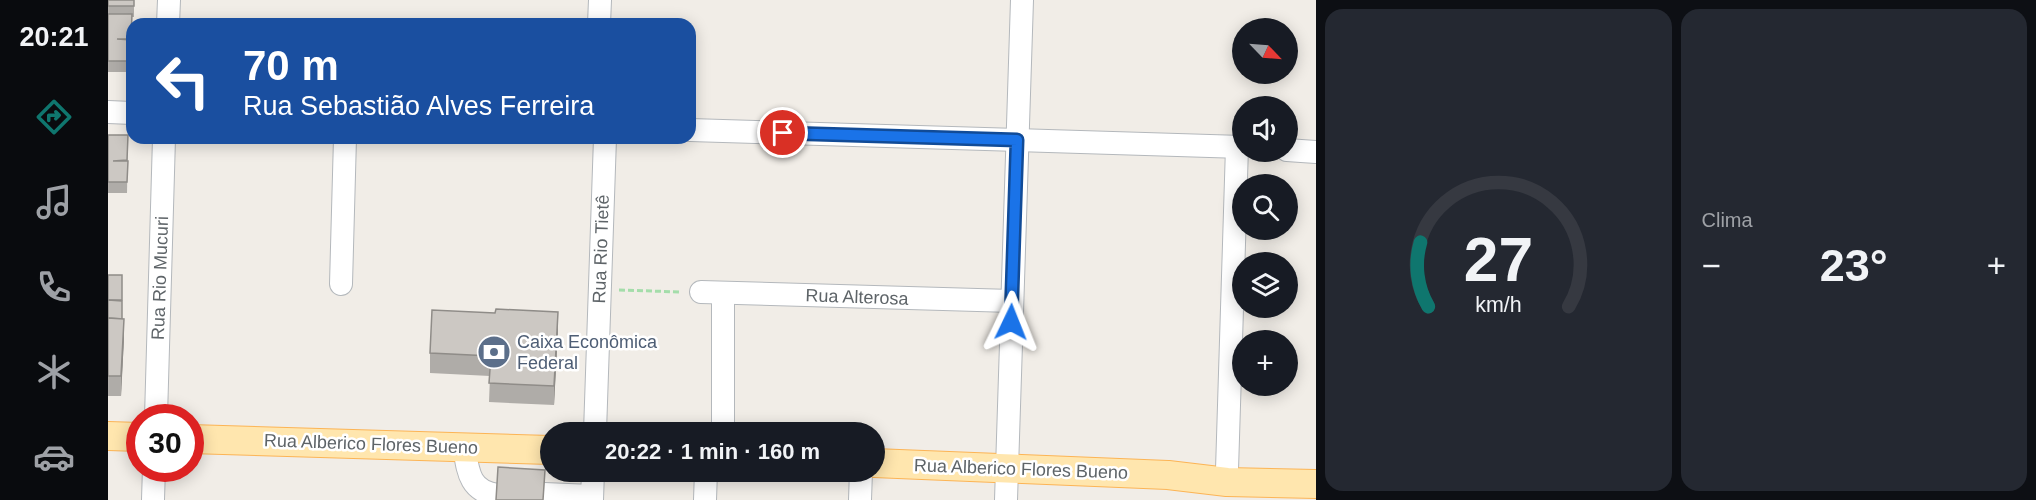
<!DOCTYPE html>
<html lang="pt">
<head>
<meta charset="utf-8">
<style>
  :root { --surface:#171b24; --page:#242831; --text:#f1f3f6; --muted:#9ea1a6; --line:#363941; --accent:#0f766e }
  body { margin:0; font-family:Helvetica,sans-serif; background:var(--page); color:var(--text); height:100vh; display:flex; flex-direction:column; font-size:22px; white-space:nowrap }
  * { box-sizing:border-box; margin:0 }
  p { font-size:20px; color:var(--muted) }
  .icon { flex:none; width:33px; height:33px; fill:none; stroke:currentColor; stroke-width:2; stroke-linecap:round; stroke-linejoin:round }
  .map { position:relative; flex:1; overflow:hidden }
  .panel { display:flex; flex-direction:column; gap:9px; padding:9px; background:#0d0f14; width:720px }
  .panel>* { flex:none }
  .top-card { position:absolute; left:18px; top:18px; width:570px; height:126px; border-radius:18px; box-shadow:0 3px 15px #0003; background:#1a4fa0; color:#fff; overflow:hidden }
  .needle { width:39px; rotate:115deg }
  .tools { position:absolute; left:1124px; top:18px; display:grid; gap:12px }
  .tools a { display:grid; place-items:center; width:66px; height:66px; border-radius:50%; background:var(--surface); box-shadow:0 3px 15px #0003; font-size:30px }
  .speed { position:absolute; left:18px; top:404px; display:flex; gap:12px; font-size:30px; font-weight:700; text-align:center }
  .speed>* { display:grid; place-content:center; width:78px; height:78px; border-radius:50%; background:var(--surface); box-shadow:0 3px 15px #0003; line-height:1 }
  .speed .limit { border:9px solid #d22; background:#fff; color:#111 }
  .pin { position:absolute; display:grid; place-items:center; width:51px; height:51px; color:#fff; margin:-26px; border:3px solid #fff; border-radius:50%; box-shadow:0 2px 6px #0007 }
  .me { position:absolute; width:66px; margin:-33px; rotate:2deg; stroke-linejoin:round; filter:drop-shadow(0 0 4px #0008) }
  .turn { display:flex; align-items:center; gap:21px; height:126px; padding:0 18px; font-size:27px }
  .turn .icon { width:78px; height:78px; stroke-width:2.5 }
  .turn b { display:block; font-size:42px; line-height:51px }
  .big { font-size:45px; font-weight:700; line-height:1.1 }
  .panel .widget { flex:1; display:flex; flex-direction:column; justify-content:center; gap:9px; min-width:0; padding:0 21px; border-radius:18px; background:var(--page) }
  .panel .dial { align-items:center; gap:0 }
  .dial svg { height:156px; overflow:visible; fill:none; stroke:var(--line); stroke-width:7; stroke-linecap:round; text-anchor:middle }
  .dial text { fill:var(--text); stroke:none }
  .heat { display:flex; justify-content:space-between; align-items:center; font-size:33px; direction:ltr }
  .panel .tiles { flex:1; display:grid; gap:9px; grid-template-columns:repeat(2,1fr) }
  .trip { position:absolute; left:432px; top:422px; width:345px; height:60px; border-radius:30px; background:var(--surface); box-shadow:0 3px 15px #0003; font-weight:700; line-height:60px; text-align:center }
  main { display:flex; flex:1; min-height:0 }
  .tab-bar { display:flex; flex-direction:column; width:108px; justify-content:space-around; align-items:center; background:#090b0e; color:var(--muted) }
  .tab-bar .icon { width:42px; height:42px }
  .tab-bar .active { color:var(--accent) }
  .tab-bar b { font-size:27px; color:var(--text) }
  .map>svg:first-child { display:block }
</style>
</head>
<body>
<main>
<nav class="tab-bar">
<b>20:21</b>
<svg class="icon active" aria-label="directions" viewBox="0 0 24 24"><path d="M12 3l9 9-9 9-9-9zM9 14v-3h6M13 9l2 2-2 2"/></svg>
<svg class="icon" aria-label="music" viewBox="0 0 24 24"><path d="M9 18V5l10-2v13"/><circle cx="6" cy="18" r="3"/><circle cx="16" cy="16" r="3"/></svg>
<svg class="icon" aria-label="phone" viewBox="0 0 24 24"><path d="M5 4h4l2 5-3 2q2 4 5 5l2-3 5 2v4C11 20 4 13 5 4z"/></svg>
<svg class="icon" aria-label="climate" viewBox="0 0 24 24"><path d="M12 3v18M4 7l16 10M4 17L20 7"/></svg>
<svg class="icon" aria-label="car" viewBox="0 0 24 24"><path d="M5 17H2v-5l4-1 3-4h7l3 4 3 1v5h-3M9 17h6M6 11h13"/><circle cx="7" cy="17" r="2"/><circle cx="17" cy="17" r="2"/></svg>
</nav>
<div class="map">
<svg width="1208" height="500" viewBox="0 0 1208 500">
  <rect width="100%" height="100%" fill="#f1ede7"/>
  <g fill="none" stroke-linecap="round" stroke-linejoin="round">
    <g stroke="#b4b8bc" stroke-width="24">
      <g id="minor">
        <path d="M60 24 61 0"/>
        <path d="M491 24 492 0"/>
        <path d="M0 112 24 113"/>
        <path d="M582 130 1134 147"/>
        <path d="M1179 150 1208 152"/>
        <path d="M233 284 237 138"/>
        <path d="M593 292 904 301"/>
        <path d="M615 293V432"/>
        <path d="M48 417 56 138"/>
        <path d="M487 432 497 138"/>
        <path d="M356 447C360 471 361 491 389 495"/>
        <path d="M1119 470 1129 147"/>
        <path d="M436 494 484 496"/>
        <path d="M45 500 46 468"/>
        <path d="M484 500 485 471"/>
        <path d="M597 500 598 471"/>
        <path d="M752 500 753 471"/>
        <path d="M898 500 914 0"/>
      </g>
    </g>
    <g stroke="#fcb455" stroke-width="30">
      <g id="major">
        <path d="M0 436 32 437"/>
        <path d="M82 439 442 450"/>
        <path d="M766 463 1060 475 1119 482 1208 484"/>
      </g>
    </g>
    <path stroke="#a4ddaa" stroke-width="3" stroke-dasharray="6 3" stroke-linecap="butt" d="M511 290 573 292"/>
    <use href="#minor" stroke="#fff" stroke-width="22"/>
    <use href="#major" stroke="#ffe6ae" stroke-width="28"/>
  </g>
  <g fill="#afaca8">
    <path d="M0 0H26V17H24L23 72H0Z"/>
    <path d="M0 135H20L19 193H0Z"/>
    <path d="M0 275H14V319L16 338 13 396H0Z"/>
    <path d="M387 313 450 331 446 405 381 402 382 376 322 373V353Z"/>
  </g>
  <g fill="#8f8c88">
    <path d="M450 312V331L446 405V386Z"/>
    <path d="M16 319V338L13 396V376Z"/>
  </g>
  <g fill="#ccc8c3" stroke="#8f8c88" stroke-width="1.5">
    <rect x="0" y="0" width="26" height="6"/>
    <path d="M0 14H24L23 39H9L24 40 23 61H0Z"/>
    <path d="M0 135H20L19 160 5 161H20L19 182H0Z"/>
    <rect x="0" y="275" width="14" height="25"/>
    <path d="M0 300 14 301V319L0 318Z"/>
    <path d="M388 309 450 312 446 386 381 383 383 356 322 353 324 310 387 313Z"/>
    <path d="M0 318 16 319 13 376H0Z"/>
    <path d="M390 467 437 470 435 500H388Z"/>
  </g>
  <g fill="none" stroke-linecap="round" stroke-linejoin="round">
    <g stroke="#114b97" stroke-width="15">
      <path id="route" d="M675 133 909 140 903 322"/>
    </g>
    <use href="#route" stroke="#1a73e8" stroke-width="10"/>
  </g>
  <defs>
    <g id="bank-disc" transform="scale(1.725)"><circle r="9.5" fill="#5c6f8a" stroke="#fff"/><path d="M-6-4H6V4H-6ZM0-2.3a2.3 2.3 0 1 0 0 4.6a2.3 2.3 0 1 0 0-4.6Z" fill="#fff"/></g>
  </defs>
  <g fill-rule="evenodd">
    <use href="#bank-disc" x="386" y="352"/>
  </g>
  <g text-anchor="middle" dominant-baseline="central" stroke-width="5" stroke-linejoin="round" paint-order="stroke">
    <g font-size="18" fill="#5e6468" stroke="#fff">
      <text transform="translate(493 249) rotate(-88)">Rua Rio Tietê</text>
      <text transform="translate(52 278) rotate(-88)">Rua Rio Mucuri</text>
      <text transform="translate(749 297) rotate(2)">Rua Alterosa</text>
      <text transform="translate(263 444) rotate(2)">Rua Alberico Flores Bueno</text>
      <text transform="translate(913 469) rotate(2)">Rua Alberico Flores Bueno</text>
    </g>
    <g font-size="18" fill="#4e5e75" stroke="#fff" text-anchor="start">
      <text x="409" y="342">Caixa Econômica<tspan x="409" dy="21">Federal</tspan></text>
    </g>
  </g>
</svg>
<div class="tools">
<a><svg class="needle" viewBox="-14 -14 28 28"><path d="M0-13l5 13h-10z" fill="#e53935"/><path d="M0 13l5-13h-10z" fill="#9ea1a6"/></svg></a>
<a><svg class="icon" aria-label="sound" viewBox="0 0 24 24"><path d="M4 9h4l5-4v14l-5-4H4zM17 9q2 3 0 6"/></svg></a>
<a><svg class="icon" aria-label="search" viewBox="0 0 24 24"><circle cx="10" cy="10" r="6"/><path d="M15 15l6 6"/></svg></a>
<a><svg class="icon" aria-label="layers" viewBox="0 0 24 24"><path d="M12 4l9 5-9 5-9-5zM3 14l9 5 9-5"/></svg></a>
<a>+</a>
</div>
<div class="speed"><div class="limit">30</div></div>
<div class="pin" style="left:675px;top:133px;background:#d93025"><svg class="icon" aria-label="arrive" viewBox="0 0 24 24"><path d="M6 21V4h12l-3 4 3 4H6"/></svg></div>
<svg class="me" style="left:903px;top:322px" viewBox="-20 -20 40 40"><path d="M0-17L14 15 0 8-14 15z" fill="#1a73e8" stroke="#fff" stroke-width="4"/></svg>
<div class="trip">20:22 · 1 min · 160 m</div>
<div class="top-card">
<div class="turn"><svg class="icon" aria-label="left" viewBox="0 0 24 24"><path d="M17 20v-9H6M10 6l-5 5 5 5"/></svg><div><b>70 m</b>Rua Sebastião Alves Ferreira</div></div>
</div>
</div>
<section class="panel">
<div class="tiles">
<div class="widget dial"><svg viewBox="0 0 100 80">
<path d="M14 69A42 42 0 1 1 86 69"/>
<path d="M14 69A42 42 0 0 1 10 36" stroke="#0f766e"/>
<text x="50" y="56" font-size="32" font-weight="700">27</text>
<text x="50" y="72" font-size="11">km/h</text>
</svg></div>
<div class="widget"><p>Clima</p>
<div class="heat"><a>−</a><b class="big">23°</b><a>+</a></div>
</div>
</div>
</section>
</main>
</body>
</html>
